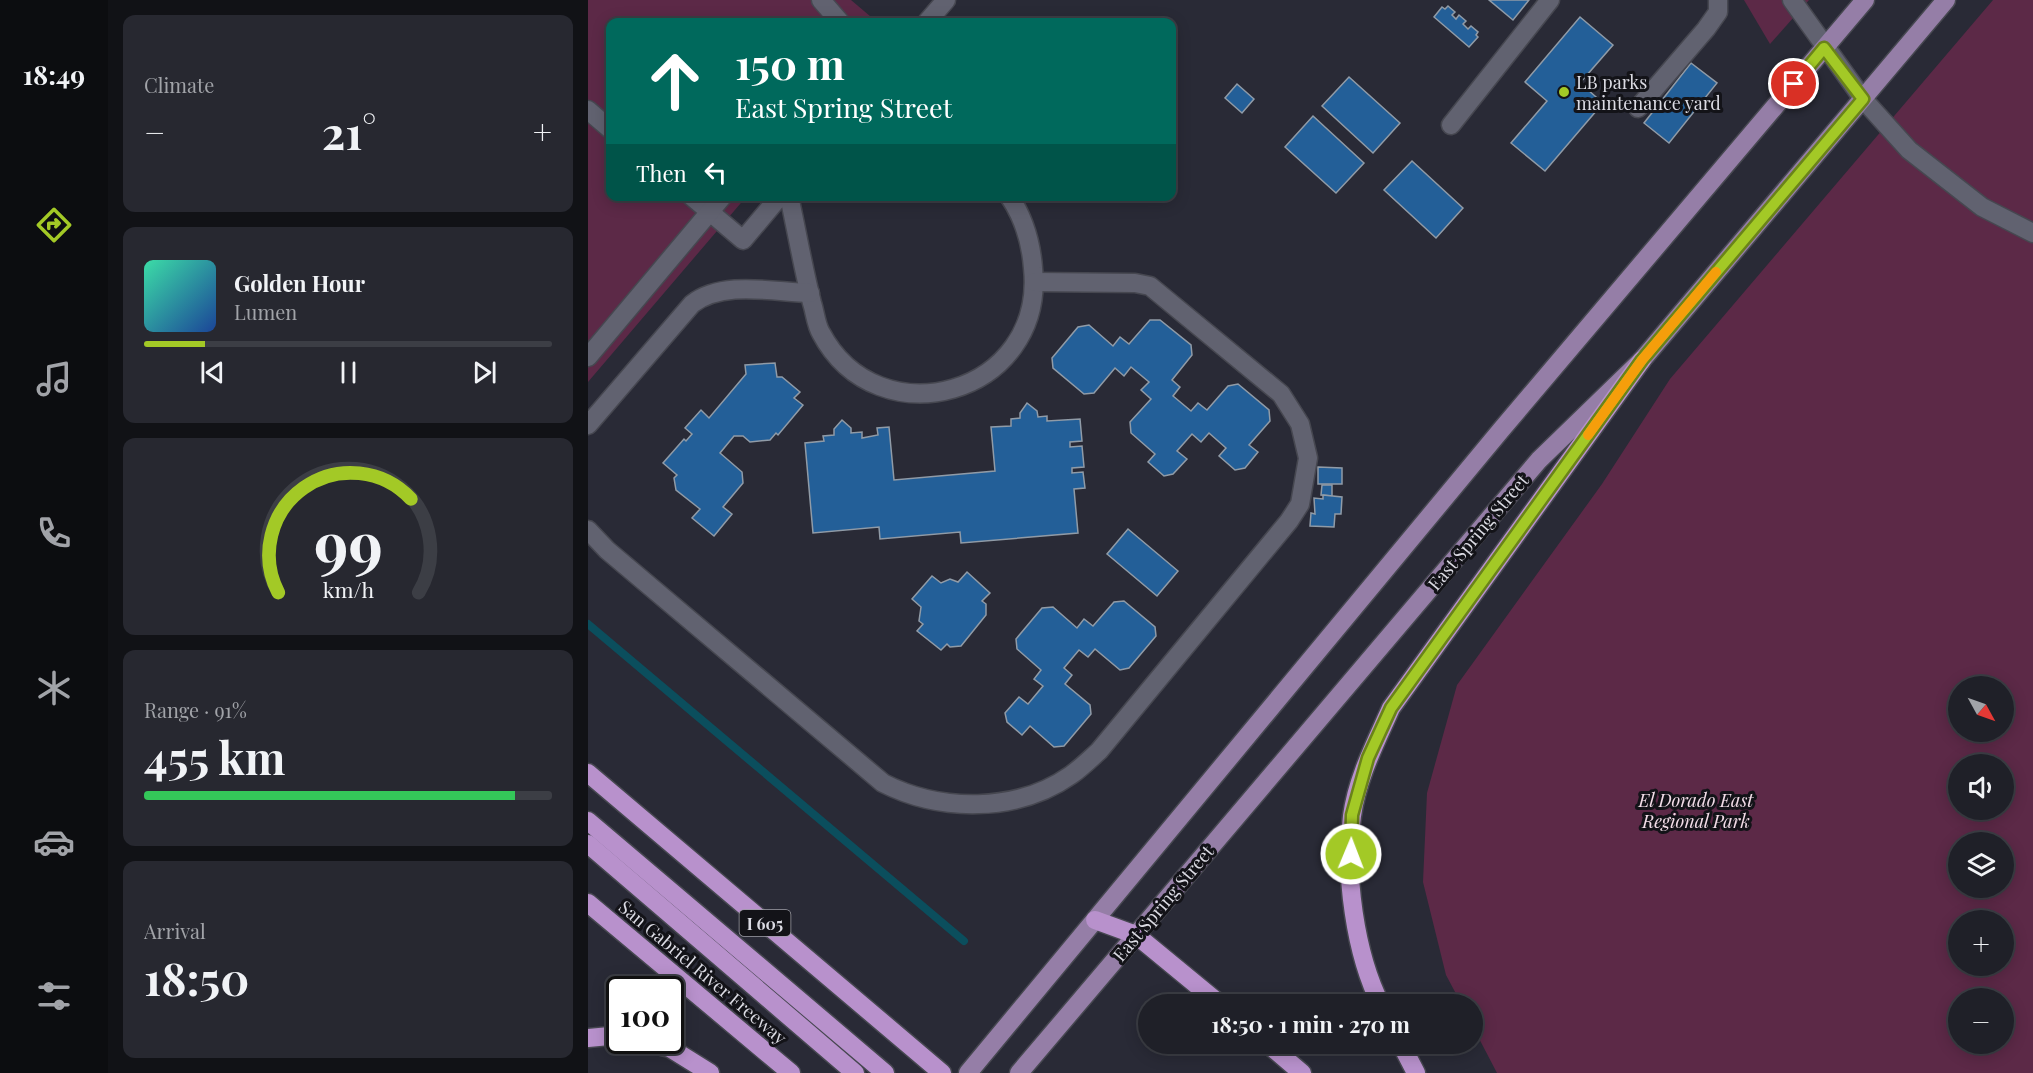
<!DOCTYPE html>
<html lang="en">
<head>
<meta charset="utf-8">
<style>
  :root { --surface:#1f2028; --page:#272830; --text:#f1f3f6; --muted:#a1a3a8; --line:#3c3e45; --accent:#a3c926 }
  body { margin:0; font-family:"Playfair Display",serif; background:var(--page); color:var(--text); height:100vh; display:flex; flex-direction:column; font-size:22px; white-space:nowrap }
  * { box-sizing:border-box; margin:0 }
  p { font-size:20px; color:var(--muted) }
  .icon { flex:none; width:33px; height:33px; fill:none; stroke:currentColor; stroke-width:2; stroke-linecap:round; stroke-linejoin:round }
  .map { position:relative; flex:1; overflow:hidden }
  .panel { display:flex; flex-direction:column; gap:15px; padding:15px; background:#111216; width:480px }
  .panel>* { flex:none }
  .banner { position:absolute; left:18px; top:18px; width:570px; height:183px; border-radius:12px; box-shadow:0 3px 15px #0003,0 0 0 2px var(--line); background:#00695c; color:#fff; overflow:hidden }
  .needle { width:39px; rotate:130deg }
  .buttons { position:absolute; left:1360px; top:676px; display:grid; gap:12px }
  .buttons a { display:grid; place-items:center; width:66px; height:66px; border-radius:50%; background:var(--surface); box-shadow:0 3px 15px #0003,0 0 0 2px var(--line); font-size:30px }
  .speed { position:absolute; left:18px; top:976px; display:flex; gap:12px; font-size:30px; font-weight:700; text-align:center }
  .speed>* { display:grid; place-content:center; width:78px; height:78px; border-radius:50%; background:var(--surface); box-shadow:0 3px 15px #0003,0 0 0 2px var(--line); line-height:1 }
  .speed .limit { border:3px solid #111; border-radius:9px; background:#fff; color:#111 }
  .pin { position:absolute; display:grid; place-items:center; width:51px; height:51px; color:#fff; margin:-26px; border:3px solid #fff; border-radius:50%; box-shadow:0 2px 6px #0007 }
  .me { position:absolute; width:66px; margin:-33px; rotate:1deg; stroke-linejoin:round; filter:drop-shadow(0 0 4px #0008) }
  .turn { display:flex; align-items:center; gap:21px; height:126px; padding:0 30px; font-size:27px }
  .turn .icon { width:78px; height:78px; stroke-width:2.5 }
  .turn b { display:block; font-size:42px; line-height:51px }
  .then { display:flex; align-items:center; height:57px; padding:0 30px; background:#0003; gap:12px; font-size:22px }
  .big { font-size:45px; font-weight:700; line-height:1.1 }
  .panel .card { flex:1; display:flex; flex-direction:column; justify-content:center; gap:9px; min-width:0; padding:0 21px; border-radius:12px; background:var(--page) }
  .panel .dial { align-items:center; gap:0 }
  .dial svg { height:156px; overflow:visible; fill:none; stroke:var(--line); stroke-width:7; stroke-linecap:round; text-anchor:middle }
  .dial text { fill:var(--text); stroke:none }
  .song { display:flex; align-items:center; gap:18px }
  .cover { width:72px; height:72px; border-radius:9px; background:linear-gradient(135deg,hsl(160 70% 55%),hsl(220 70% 35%)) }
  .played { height:6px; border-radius:3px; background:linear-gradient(90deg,var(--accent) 15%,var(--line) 15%) }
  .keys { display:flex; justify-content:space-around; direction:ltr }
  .heat { display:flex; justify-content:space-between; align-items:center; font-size:33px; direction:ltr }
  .charge { height:9px; border-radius:4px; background:linear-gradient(90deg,#34c759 91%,var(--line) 0) }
  .trip { position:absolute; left:550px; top:994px; width:345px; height:60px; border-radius:30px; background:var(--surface); box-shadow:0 3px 15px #0003,0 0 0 2px var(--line); font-weight:700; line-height:60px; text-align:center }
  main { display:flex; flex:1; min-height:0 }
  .tab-bar { display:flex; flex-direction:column; width:108px; justify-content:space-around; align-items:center; background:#0c0d10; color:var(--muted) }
  .tab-bar .icon { width:42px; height:42px }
  .tab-bar .selected { color:var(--accent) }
  .tab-bar b { font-size:27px; color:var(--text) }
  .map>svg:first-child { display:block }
</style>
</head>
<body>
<main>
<nav class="tab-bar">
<b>18:49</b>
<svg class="icon selected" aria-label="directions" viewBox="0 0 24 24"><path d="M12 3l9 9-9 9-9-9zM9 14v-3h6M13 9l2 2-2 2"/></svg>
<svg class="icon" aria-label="music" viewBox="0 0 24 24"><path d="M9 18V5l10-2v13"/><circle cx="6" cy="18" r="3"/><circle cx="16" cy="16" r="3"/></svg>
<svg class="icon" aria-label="phone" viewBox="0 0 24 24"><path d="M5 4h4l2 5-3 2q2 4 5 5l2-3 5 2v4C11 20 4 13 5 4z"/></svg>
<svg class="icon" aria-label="climate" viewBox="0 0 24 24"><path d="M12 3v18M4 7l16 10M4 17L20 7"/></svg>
<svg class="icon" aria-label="car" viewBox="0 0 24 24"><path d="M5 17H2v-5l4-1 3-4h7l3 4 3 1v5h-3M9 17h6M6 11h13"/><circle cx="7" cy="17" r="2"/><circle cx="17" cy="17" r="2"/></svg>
<svg class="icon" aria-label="filters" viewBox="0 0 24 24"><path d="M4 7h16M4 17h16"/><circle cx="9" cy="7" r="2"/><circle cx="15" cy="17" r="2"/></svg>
</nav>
<section class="panel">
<div class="card"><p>Climate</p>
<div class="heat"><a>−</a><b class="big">21°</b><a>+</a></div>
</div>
<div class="card">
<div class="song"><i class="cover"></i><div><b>Golden Hour</b><p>Lumen</p></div></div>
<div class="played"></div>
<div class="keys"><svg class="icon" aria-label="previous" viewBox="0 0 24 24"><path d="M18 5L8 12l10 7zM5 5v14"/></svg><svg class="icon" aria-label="pause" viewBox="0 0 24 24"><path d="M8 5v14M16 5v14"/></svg><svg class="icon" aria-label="next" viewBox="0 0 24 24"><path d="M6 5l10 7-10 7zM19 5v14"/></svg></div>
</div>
<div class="card dial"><svg viewBox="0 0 100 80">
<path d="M14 69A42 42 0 1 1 86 69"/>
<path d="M14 69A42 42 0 0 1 82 21" stroke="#a3c926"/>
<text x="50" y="56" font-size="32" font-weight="700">99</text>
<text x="50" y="72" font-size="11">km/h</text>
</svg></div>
<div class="card"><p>Range · 91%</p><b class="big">455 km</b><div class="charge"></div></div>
<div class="card"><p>Arrival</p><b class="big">18:50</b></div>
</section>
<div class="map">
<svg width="1445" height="1073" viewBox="0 0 1445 1073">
  <rect width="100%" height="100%" fill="#292a36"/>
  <g fill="#5c2947" fill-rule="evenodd">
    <path d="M0 0H263L289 22H22V196L158 197 0 382Z"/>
    <path d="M1156 0H1221L1182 44Z"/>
    <path d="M1405 0H1445V1073H909L885 1027V1005H874L858 975 835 882 839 793 869 685 1014 484 1082 379ZM1371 687H1416V732H1371ZM1371 765H1416V810H1371ZM1371 843H1416V888H1371ZM1371 921H1416V966H1371ZM1371 999H1416V1044H1371Z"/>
  </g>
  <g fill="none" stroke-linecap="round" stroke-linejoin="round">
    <path stroke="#0b4e5d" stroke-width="8" d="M0 624 376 941"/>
  </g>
  <g fill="#235f98" stroke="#909ba7" stroke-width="1.5">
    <path d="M901 0H941L925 20Z"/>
    <path d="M860 6 867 12 864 15 868 19 871 15 878 21 875 24 880 29 883 26 890 32 888 35 890 37 881 47 846 17 854 7 857 9Z"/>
    <path d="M992 17 1025 45 992 83 1015 103 957 171 923 143 959 101 937 82Z"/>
    <path d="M1103 63 1129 83 1081 143 1056 123Z"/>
    <path d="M761 77 812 123 785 153 734 106Z"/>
    <path d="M649 84 666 99 654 113 637 98Z"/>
    <path d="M725 116 776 163 748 193 697 147Z"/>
    <path d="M824 161 875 208 848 238 796 190Z"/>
    <path d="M562 320H572L603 345 604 355 584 380 592 387 585 396 603 411 610 403 619 410 640 386 650 384 681 410 682 421 661 445 670 452 657 468 647 470 631 456 638 448 621 433 613 442 604 434 589 451 599 459 585 474 576 476 560 462 567 454 543 433 542 422 563 399 553 390 561 382 543 367 536 376 527 368 506 393 496 394 465 368 464 358 490 327 501 325 525 346 532 337 541 344Z"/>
    <path d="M187 363 189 377H194L212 392 206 398 215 405 190 435 188 433 182 440 162 442 155 436H146L132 453 154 472 155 483 135 507 144 514 126 536 104 518 112 509 88 490 86 478 89 475 75 463 96 439 98 441 104 434 97 428 113 410 121 418 158 374 157 365Z"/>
    <path d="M439 403 449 411 450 417 459 416V421L492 419 494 441 482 442V447L494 446 496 467 484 468V473L495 472 497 488 486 489 490 533 373 543 372 532 292 539 291 527 225 533 217 443 236 441 235 436 246 435V429L254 420 263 428V433L274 432V438L290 435 289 428 301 427 306 480 407 471 403 427 423 426V419L432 418V413Z"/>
    <path d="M730 467 754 468V484H730Z"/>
    <path d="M734 485H744V496L733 495Z"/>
    <path d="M735 495 754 497 753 514H747L746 527 722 526 723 513 727 514 726 498 735 499Z"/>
    <path d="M540 529 590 571 569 596 519 554Z"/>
    <path d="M379 572 402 593 394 601 398 604V615L373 646 362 647 359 644 353 650 329 631 335 624 331 621 333 607 324 599 344 576 353 583 362 579 370 582Z"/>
    <path d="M536 601 567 627 568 636 541 668 532 670 507 649 500 657 491 650 476 668 484 675 477 684 502 705 503 714 476 746 466 747 442 726 434 735 419 722 417 713 431 697 440 704 455 686 446 679 453 670 429 649 428 639 454 608 465 607 489 628 496 619 505 626 526 602Z"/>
  </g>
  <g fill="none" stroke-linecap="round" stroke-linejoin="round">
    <g stroke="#464750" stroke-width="21">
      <g id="minor">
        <path d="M233 0 252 22"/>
        <path d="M1204 0 1275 99 1321 150 1394 207 1445 233"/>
        <path d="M339 22 358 0"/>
        <path d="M1050 108 1118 29 1130 12V0"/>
        <path d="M0 110 22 129"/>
        <path d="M863 125 962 0"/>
        <path d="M103 196 155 240 192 196"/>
        <path d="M201 196C209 232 215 268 224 303 227 312 228 325 233 333 290 441 458 395 445 268 443 242 436 218 421 196"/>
        <path d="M0 357 135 196"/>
        <path d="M0 425 104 304C135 280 185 292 222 293"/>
        <path d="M0 530 19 550 295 783C352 812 429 813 483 775 493 768 502 759 511 751L701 521 712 504 720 458 712 424 693 394 562 286 547 283 447 282"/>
      </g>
    </g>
    <g stroke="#464750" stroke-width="21">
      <g id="major">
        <path d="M380 1073 913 430 1277 0"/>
        <path d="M431 1073 951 460 1054 360 1358 0"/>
      </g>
    </g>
    <g stroke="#464750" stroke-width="21">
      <g id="highway">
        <path d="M0 773 354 1073"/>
        <path d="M0 821 297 1073"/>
        <path d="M0 844 267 1073"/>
        <path d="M0 903 203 1073"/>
        <path d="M507 920 548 935 633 1005"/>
        <path d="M793 1005C767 954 756 873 764 816 769 778 788 742 803 708L1054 360"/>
        <path d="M0 1038 32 1035"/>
        <path d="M54 1041 82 1048 122 1073"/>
        <path d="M680 1044 714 1073"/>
        <path d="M813 1044 828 1073"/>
      </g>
    </g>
    <use href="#minor" stroke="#616270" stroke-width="18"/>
    <use href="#major" stroke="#957ea7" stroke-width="18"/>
    <use href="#highway" stroke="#b891cc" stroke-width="18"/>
  </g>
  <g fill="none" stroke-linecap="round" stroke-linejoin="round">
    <g stroke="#6a8319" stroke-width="15">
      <path id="route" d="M763 854 764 815 780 758 803 708 1054 360 1275 99 1236 48 1206 84"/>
    </g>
    <use href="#route" stroke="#a3c926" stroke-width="10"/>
    <path stroke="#f59e0b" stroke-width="10" d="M1000 435 1054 360 1128 272"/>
  </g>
  <circle fill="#a3c926" stroke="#131318" stroke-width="2" cx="976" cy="92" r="6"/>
  <g text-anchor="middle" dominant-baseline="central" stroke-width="6" stroke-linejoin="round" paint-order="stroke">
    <rect fill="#131318" stroke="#9f9fa6" stroke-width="1.5" x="151.5" y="910" width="51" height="26" rx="4.5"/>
    <g font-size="16" font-weight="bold" fill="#dbdbe3">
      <text x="177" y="923">I 605</text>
    </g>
    <g font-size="18" fill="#dbdbe3" stroke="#131318" text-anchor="start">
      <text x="988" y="82">LB parks<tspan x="988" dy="21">maintenance yard</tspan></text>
    </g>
    <g font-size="18" fill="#dbdbe3" stroke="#131318">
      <text transform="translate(890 532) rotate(-50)">East Spring Street</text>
      <text transform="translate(575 903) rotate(-50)">East Spring Street</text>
      <text transform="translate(115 972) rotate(40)">San Gabriel River Freeway</text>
    </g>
    <g font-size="18" font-style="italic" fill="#f3dde8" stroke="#131318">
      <text x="1108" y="800">El Dorado East<tspan x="1108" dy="21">Regional Park</tspan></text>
    </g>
  </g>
</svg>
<div class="buttons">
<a><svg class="needle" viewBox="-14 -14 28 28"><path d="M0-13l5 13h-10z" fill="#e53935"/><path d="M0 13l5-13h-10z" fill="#a1a3a8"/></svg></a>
<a><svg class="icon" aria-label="sound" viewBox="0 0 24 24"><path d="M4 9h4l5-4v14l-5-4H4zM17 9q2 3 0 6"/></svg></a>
<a><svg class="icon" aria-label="layers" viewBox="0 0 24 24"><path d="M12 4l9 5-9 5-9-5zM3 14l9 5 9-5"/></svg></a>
<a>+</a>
<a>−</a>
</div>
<div class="speed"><div class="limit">100</div></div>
<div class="pin" style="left:1206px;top:84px;background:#d93025"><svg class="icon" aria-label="arrive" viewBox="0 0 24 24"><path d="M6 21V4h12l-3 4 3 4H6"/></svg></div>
<svg class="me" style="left:763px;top:854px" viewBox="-20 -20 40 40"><circle r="17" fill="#a3c926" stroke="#fff" stroke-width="3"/><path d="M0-11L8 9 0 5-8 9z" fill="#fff"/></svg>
<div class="trip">18:50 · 1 min · 270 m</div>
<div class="banner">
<div class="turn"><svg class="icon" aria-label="ahead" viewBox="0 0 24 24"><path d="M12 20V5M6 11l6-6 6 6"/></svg><div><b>150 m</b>East Spring Street</div></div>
<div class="then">Then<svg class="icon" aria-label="left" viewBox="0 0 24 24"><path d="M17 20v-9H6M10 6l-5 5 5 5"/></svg></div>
</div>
</div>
</main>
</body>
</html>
